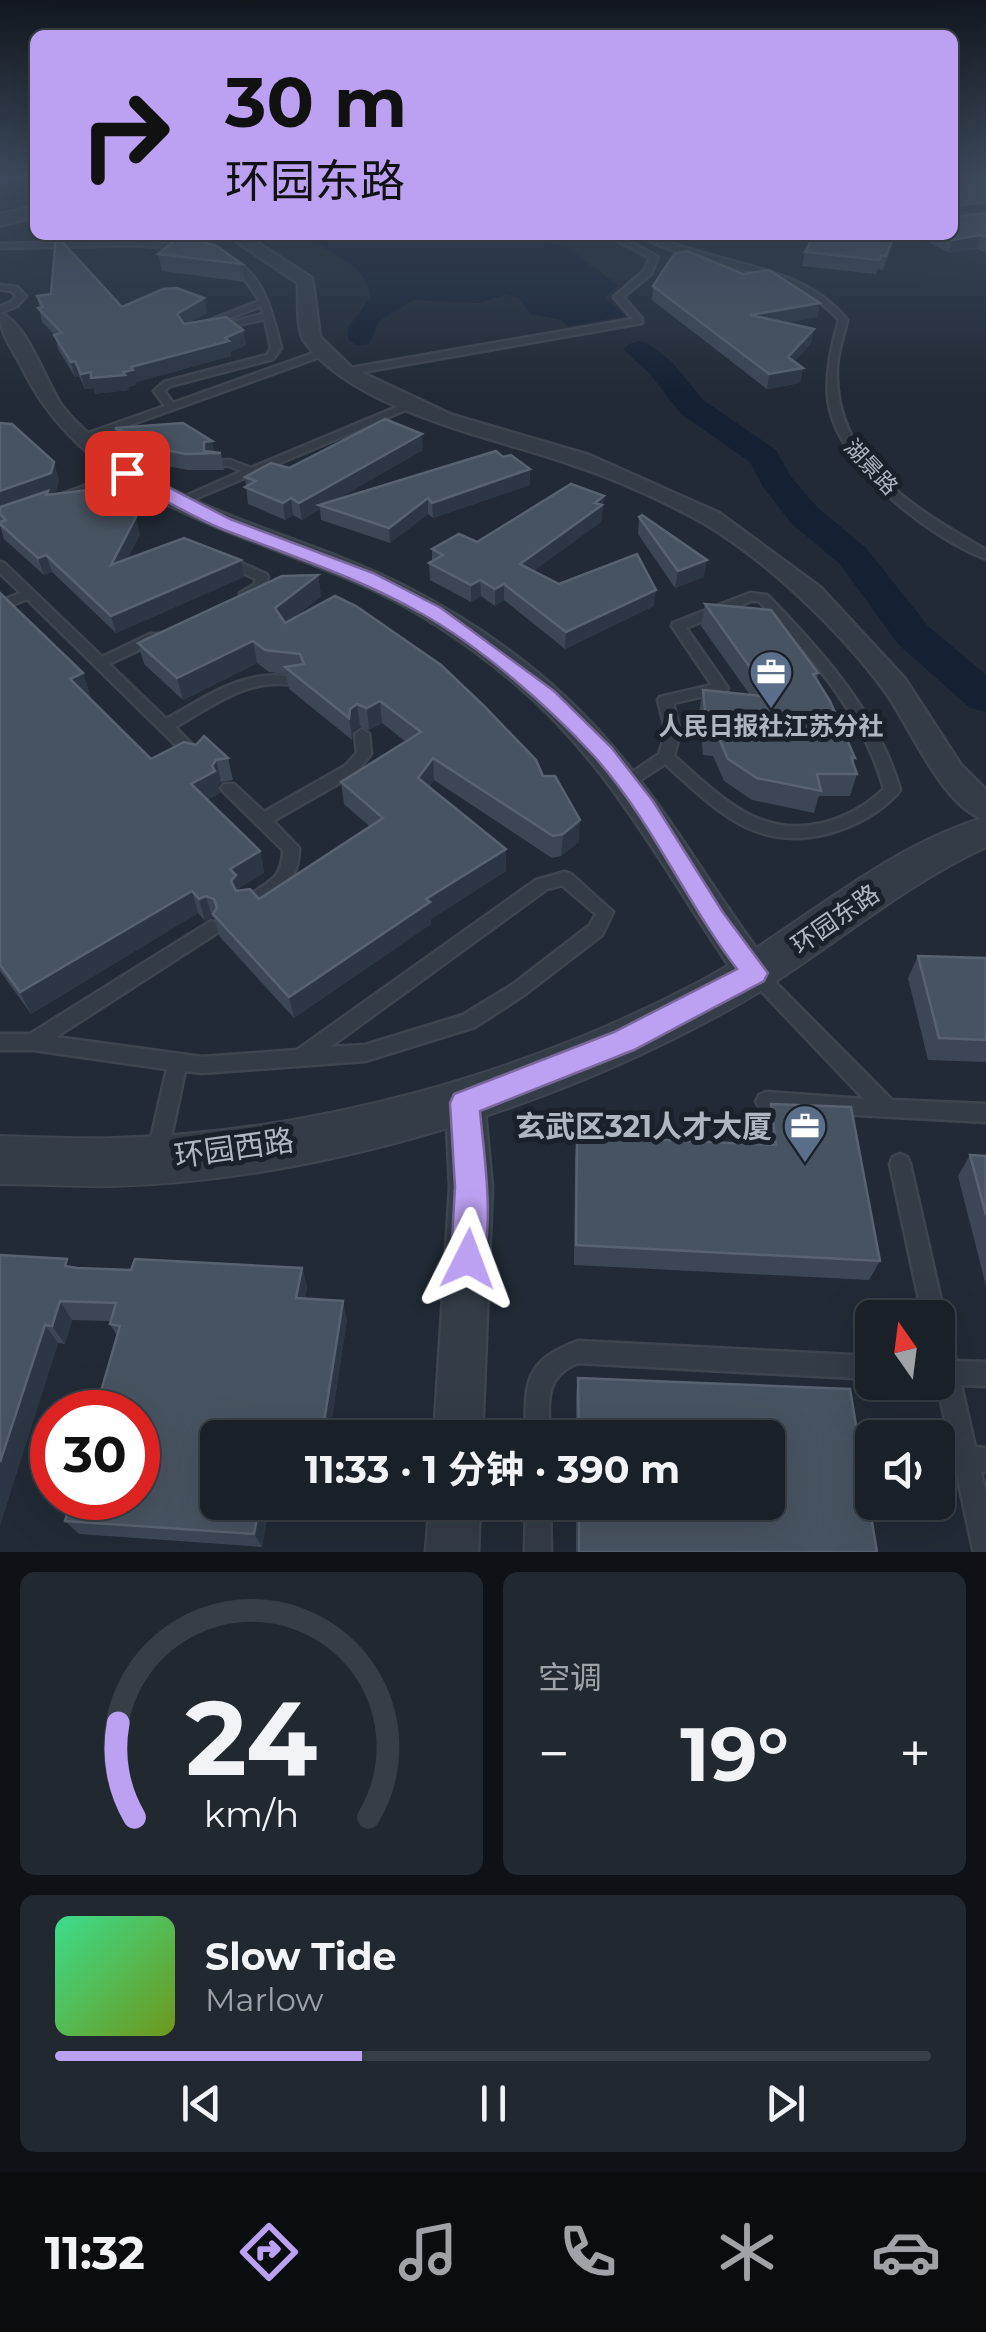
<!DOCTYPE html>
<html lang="zh">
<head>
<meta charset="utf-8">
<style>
  :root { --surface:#192028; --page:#222830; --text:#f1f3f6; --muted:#9fa3a8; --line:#373e45; --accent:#bca0f2 }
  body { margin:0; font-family:Montserrat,"Noto Sans SC",sans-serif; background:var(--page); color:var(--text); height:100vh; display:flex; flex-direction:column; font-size:38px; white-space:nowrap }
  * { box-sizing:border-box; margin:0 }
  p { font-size:32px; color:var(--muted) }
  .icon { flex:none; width:55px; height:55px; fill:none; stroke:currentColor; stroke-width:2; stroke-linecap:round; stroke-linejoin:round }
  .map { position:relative; height:1552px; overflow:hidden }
  .details { display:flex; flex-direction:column; gap:20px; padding:20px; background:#0e1216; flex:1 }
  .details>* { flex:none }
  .guide { position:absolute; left:30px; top:30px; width:928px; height:210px; border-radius:15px; box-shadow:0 10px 40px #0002,0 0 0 2px var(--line); background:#bca0f2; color:#111; overflow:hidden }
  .needle { width:65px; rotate:346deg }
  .buttons { position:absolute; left:855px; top:1300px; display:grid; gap:20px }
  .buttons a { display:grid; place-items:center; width:100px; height:100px; border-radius:15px; background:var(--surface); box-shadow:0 10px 40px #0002,0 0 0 2px var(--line); font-size:50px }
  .speed { position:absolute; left:30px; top:1390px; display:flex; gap:20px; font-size:50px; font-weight:700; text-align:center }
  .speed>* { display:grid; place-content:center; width:130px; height:130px; border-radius:50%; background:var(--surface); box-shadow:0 10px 40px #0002,0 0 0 2px var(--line); line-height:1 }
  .speed .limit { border:15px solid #d22; background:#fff; color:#111 }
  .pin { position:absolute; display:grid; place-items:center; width:85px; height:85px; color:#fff; margin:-42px; border-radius:20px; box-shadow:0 5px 15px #0006 }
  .me { position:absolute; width:110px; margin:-55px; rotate:3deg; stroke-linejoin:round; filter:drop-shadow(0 0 8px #0008) }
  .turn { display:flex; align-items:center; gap:35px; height:210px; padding:0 30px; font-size:45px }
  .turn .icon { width:130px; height:130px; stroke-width:2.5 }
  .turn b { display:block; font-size:70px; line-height:85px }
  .big { font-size:75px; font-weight:700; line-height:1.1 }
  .details .card { flex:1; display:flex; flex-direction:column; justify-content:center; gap:15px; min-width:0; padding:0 35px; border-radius:15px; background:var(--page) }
  .details .dial { align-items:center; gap:0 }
  .dial svg { height:260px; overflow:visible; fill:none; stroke:var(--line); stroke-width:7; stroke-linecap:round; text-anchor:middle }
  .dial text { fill:var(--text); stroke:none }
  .song { display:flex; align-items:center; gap:30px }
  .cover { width:120px; height:120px; border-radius:15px; background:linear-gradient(135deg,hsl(150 70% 55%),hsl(80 70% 35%)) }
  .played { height:10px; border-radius:5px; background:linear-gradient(90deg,var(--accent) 35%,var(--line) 35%) }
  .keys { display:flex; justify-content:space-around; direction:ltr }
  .heat { display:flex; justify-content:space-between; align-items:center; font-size:55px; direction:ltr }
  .details .tiles { flex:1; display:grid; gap:20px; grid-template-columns:1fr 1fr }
  .card:last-child { grid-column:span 2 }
  .trip { position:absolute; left:200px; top:1420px; width:585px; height:100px; border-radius:15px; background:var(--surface); box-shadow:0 10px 40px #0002,0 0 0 2px var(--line); font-weight:700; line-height:100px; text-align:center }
  .tab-bar { display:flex; height:160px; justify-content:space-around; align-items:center; background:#0a0d10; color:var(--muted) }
  .tab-bar .icon { width:70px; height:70px }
  .tab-bar .selected { color:var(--accent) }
  .tab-bar b { font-size:45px; color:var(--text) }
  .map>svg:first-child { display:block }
</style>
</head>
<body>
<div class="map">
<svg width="986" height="1552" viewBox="0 0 986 1552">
  <rect width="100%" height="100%" fill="#212a36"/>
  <path fill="#152133" d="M328 235 396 239 416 235H508L566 246 618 286 604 298 626 316 569 326 561 320 531 314 518 297 505 295 479 303 413 300 379 321 369 344 356 345 348 339V328L370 298C368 265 338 260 317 242Z"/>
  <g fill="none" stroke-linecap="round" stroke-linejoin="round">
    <path fill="#152133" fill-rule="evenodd" d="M639 341 649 344 672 362 703 400 776 450 791 477 818 508 866 548 928 626 986 675V712L970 708 898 644 840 564 792 524 763 487 750 462 681 414 650 374 624 350 629 344Z"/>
    <g stroke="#3e4550" stroke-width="5">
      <g id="service">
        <path d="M607 235H617L658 257 651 274 623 297 642 319V323L345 375 340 372 345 369 633 319 614 297 644 271 650 258Z"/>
        <path d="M639 235C657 235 675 245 692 250 747 267 809 273 847 320 844 335 838 351 837 366 832 461 913 508 986 550V559C927 536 834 464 828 397 826 370 832 346 839 320 788 261 702 272 639 235Z"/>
        <path d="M133 241 186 245 190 247 186 249 133 245 0 248V244Z"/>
        <path d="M223 258C263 265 273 317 281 348L273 359 170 386 164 391 173 403 322 350H328V354L88 440H80V436L165 406 154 391 164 382 267 355 271 348 265 319 215 330 211 327 263 314 262 306 207 326 200 324 260 301 240 272 223 262Z"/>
        <path d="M0 285 17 287 26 296 17 306 0 313V307L11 302 17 296 11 291 0 289Z"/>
        <path d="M411 401 416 404 415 406 185 503H177L175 501 242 471 229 466 210 465V461L230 460 251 468Z"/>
        <path d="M127 470 131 471V475L64 499 60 500 54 497Z"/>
        <path d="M230 558 266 574 268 577 264 590 248 599H240V593L254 585 256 579 226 565V559Z"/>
        <path d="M0 562 4 563 102 657 150 634H160L162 637 160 640 109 664 166 719C212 694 249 665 303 679L305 682 298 686C251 675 214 705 175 727L202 755 200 759H190L27 599 0 610V601L21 593 0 573Z"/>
        <path d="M750 593 767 595C821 650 879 715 900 790L897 794C879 813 855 826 830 833 755 853 717 810 665 764L631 786 626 787 618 782 659 754 666 732 658 700 660 697 712 685 672 626 673 623ZM751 601H759C810 654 865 717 884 789 867 805 846 817 823 823 758 839 719 795 674 756L680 732 673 703 726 691 728 688 686 628Z"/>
        <path d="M362 729 369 734 371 754 355 774 273 821 299 848C299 874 287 889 265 902 256 907 252 910 242 909L240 904C259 883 283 885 283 850L224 792 221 788 224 784H234L264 812 345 766 357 753 355 734Z"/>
        <path d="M565 872 571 874 613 912 602 935 524 995 475 1027 365 1061 202 1073 185 1071 167 1156 164 1163 157 1165 150 1163 147 1156 167 1069 33 1050H0V1034H30L211 921 217 923 220 928 217 933 56 1037 202 1057 297 1050 536 880ZM562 885 596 914 590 925 512 985 463 1015 365 1045 330 1047 547 889Z"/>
        <path d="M755 966 761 968 892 1100 986 1104V1122L766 1110 759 1107 756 1101 759 1095 766 1092 864 1099 749 978 746 973 749 968Z"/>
        <path d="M900 1154 907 1157 910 1164 945 1318 943 1324 949 1333 956 1361 986 1362V1386L961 1385 975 1447 986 1448V1472H981L986 1493V1552H974L973 1549 937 1382 938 1318H923L890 1164 893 1157Z"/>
        <path d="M578 1341 872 1356V1379L578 1363C542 1377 549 1406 550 1438H526C525 1384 523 1361 578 1341Z"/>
        <path d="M526 1502H550L551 1552H525Z"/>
      </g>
    </g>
    <g stroke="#3e4550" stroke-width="5">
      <g id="minor">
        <path d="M227 235H245L312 278 320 337 352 368 452 415 589 455 719 513 820 587 905 679 961 765 986 790V820C942 807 911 727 885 691 841 631 766 559 702 522 662 500 614 478 570 464 493 437 356 411 305 342 296 330 299 299 298 283Z"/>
        <path d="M0 313C27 322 45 382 62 406 77 426 98 442 118 457 204 519 309 538 402 585 483 626 559 682 617 752 672 818 715 894 767 963L772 973 767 983 754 988 741 983C669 880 613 765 515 683 472 647 426 615 376 591 250 531 88 506 22 367 13 349 0 334 0 313Z"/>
        <path d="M465 1085 479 1091 484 1103 492 1187 482 1438H434L450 1187 446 1103 451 1091Z"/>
        <path d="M430 1502H480L478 1552H426Z"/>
      </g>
    </g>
    <g stroke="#3e4550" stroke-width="4">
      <g id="tertiary">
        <path d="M35 206V217L0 226V214Z"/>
        <path d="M986 817V847C893 890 819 960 730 1009 551 1109 319 1180 114 1186 76 1187 38 1184 0 1184V1136C38 1137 76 1139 114 1138 312 1133 522 1075 697 983 795 932 878 849 986 817Z"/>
      </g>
    </g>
    <use href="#service" fill="#343c47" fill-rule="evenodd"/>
    <use href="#minor" fill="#343c47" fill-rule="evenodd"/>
    <use href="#tertiary" fill="#343c47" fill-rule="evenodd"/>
  </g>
  <g fill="#3c4655">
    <path d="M986 177V253L977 249 949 253 914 235H952Z"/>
    <path d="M731 235H767L745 241Z"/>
    <path d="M814 235H896L883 270 878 269 876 274 802 266 805 252Z"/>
    <path d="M158 254 242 264 245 282 162 271Z"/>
    <path d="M653 286 818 317 784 323 811 343 794 362 803 368 800 383 767 389 652 300Z"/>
    <path d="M37 296 122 307 207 313 188 323 243 330 246 345 230 352 231 356 136 382V385L128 387 129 390 95 394 94 388 85 389 79 376 75 377 58 349 55 335 42 322Z"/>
    <path d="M0 417V423L59 480 56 491 48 494 140 534 127 559 241 560 244 577 116 633 52 572 44 575 4 539 0 526Z"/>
    <path d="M115 428 212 441 214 453H221L224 470H188L166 466 119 444Z"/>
    <path d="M423 450 335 500 530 485 433 518 428 514 390 543 321 520 320 509 302 520 293 515 285 520 248 504 245 477 289 468Z"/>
    <path d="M604 496 601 522 533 571 559 584 654 606 565 649 504 600 495 606 481 596 471 602 430 580 429 563 432 561V549L477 542Z"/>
    <path d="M639 517 704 577 675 588 638 534Z"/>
    <path d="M318 575 321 596 289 621 543 776 579 842 561 856 552 858 434 780 429 787 506 849V871L431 919V924L294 1018 219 936 214 918 212 917 205 921 198 913 31 1014 0 971V593L83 673 90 695 88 696 151 759 228 758 233 780 221 782 218 786 220 793 207 800 260 851 264 873 239 888 240 890 259 899 369 826 344 804 341 782 406 742 382 723 369 730 360 726 353 731 352 740 289 689 286 674 269 672 257 663 183 700 144 664 138 643Z"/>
    <path d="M705 604 818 673 817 679 855 758 853 764 857 774 850 796H819L814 813 752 800 724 781 713 756 703 755 699 712 703 690 750 695 701 626Z"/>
    <path d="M918 956 986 958V1062L928 1060 908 978Z"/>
    <path d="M771 1104 880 1261 869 1280 574 1265 575 1157 577 1136 766 1145 764 1125Z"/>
    <path d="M970 1155 986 1156V1286L958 1176Z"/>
    <path d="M0 1255 72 1267 131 1270 302 1268 307 1287 305 1298 347 1319 329 1438 281 1435V1438H218V1502H270L262 1547 79 1534 65 1521 117 1336 110 1324 111 1321 72 1320 65 1344 58 1343 0 1525Z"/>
    <path d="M578 1378 850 1389 877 1552H576V1502H768V1438H576V1395Z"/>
  </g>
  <g fill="#2c3644">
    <path d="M986 202 985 214 952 219 955 206Z"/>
    <path d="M746 235H767L745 241Z"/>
    <path d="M894 235H896L883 270 886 256Z"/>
    <path d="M981 235 977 249 949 253 952 240Z"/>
    <path d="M204 298 207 313 180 328 177 314Z"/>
    <path d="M820 303 818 317 747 329 750 315Z"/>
    <path d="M814 329 811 343 786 371 803 368 800 383 767 389 769 374 788 357Z"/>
    <path d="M243 330 246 345 230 352 231 356 136 382V385L128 387 129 390 95 394 94 388 85 389 81 374 123 372 131 367 225 338Z"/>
    <path d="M75 361 79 376 75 377 71 362Z"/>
    <path d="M422 434 423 450 324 507 319 505 320 509 302 520 299 503Z"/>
    <path d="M212 441 214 454H205L204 442Z"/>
    <path d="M54 462 59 480 56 491 0 511V491Z"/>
    <path d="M530 469V485L433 518 432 503Z"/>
    <path d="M604 496 601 522 520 581V564L595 503Z"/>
    <path d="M291 498 293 515 285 520 283 503Z"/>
    <path d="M428 498V514L390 543 389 528Z"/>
    <path d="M136 517 140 534 116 583 111 565Z"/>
    <path d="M46 555 52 572 44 575 38 558Z"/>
    <path d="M241 560 244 577 116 633 111 616Z"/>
    <path d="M707 560 704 577 675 588 678 571Z"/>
    <path d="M318 575 321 596 278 629 275 608Z"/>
    <path d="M480 580 481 596 471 602V585Z"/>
    <path d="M504 584V600L495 606V589Z"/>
    <path d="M656 590 654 606 565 649 566 632Z"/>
    <path d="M253 641 257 663 183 700 177 678Z"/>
    <path d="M83 673 90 695 78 701 70 679Z"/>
    <path d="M380 701 382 723 369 730 367 708Z"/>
    <path d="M357 704 360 726 353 731 352 740 349 718 350 709Z"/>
    <path d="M433 758 434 780 419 800 418 778Z"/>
    <path d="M216 760 221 782 218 786 220 793 197 806 191 784 212 766Z"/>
    <path d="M580 820 579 842 561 856 563 834Z"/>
    <path d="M506 849V871L431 919V924L294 1018 289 997 426 899Z"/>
    <path d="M260 851 264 873 239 888 241 897 231 881 230 869Z"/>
    <path d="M192 891 198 913 31 1014 20 992Z"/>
    <path d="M206 896 212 917 205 921 199 899Z"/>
    <path d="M302 1268 307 1287 302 1316 296 1298Z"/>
    <path d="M60 1301 72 1320 65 1344 52 1326Z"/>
    <path d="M343 1301 347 1319 329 1438 324 1422Z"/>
    <path d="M45 1325 58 1343 0 1525V1462Z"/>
    <path d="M274 1419 281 1435V1438H271Z"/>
    <path d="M260 1502H270L262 1547 254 1534Z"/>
  </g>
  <g fill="#485361" stroke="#586270" stroke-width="2.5">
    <path d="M952 177H986V202L955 206 953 217 986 213V237L981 235 952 240 943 235H952Z"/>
    <path d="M56 235 122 307 163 289 177 288 204 298 177 314 184 324 226 317 243 330 225 338 229 341 131 367 133 370 123 372 125 375 91 378V372L81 374 75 361 71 362 54 335 62 333 38 308 43 307 37 296 51 294Z"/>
    <path d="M814 235H894L886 256H881L879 260 805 252Z"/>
    <path d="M180 236 217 246 242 264 158 254Z"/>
    <path d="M687 251 743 274 769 270 820 303 750 315 814 329 788 357 803 368 769 374 653 286 674 254Z"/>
    <path d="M385 419 422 434 299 503 291 498 283 503 245 487 256 481 245 477 271 463 289 468Z"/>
    <path d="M0 423 12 424 54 462 51 473 0 491Z"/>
    <path d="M183 423 212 441 204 442V451L221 453 185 454 162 449 115 428Z"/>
    <path d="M496 451 503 457 511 455 530 469 432 503 428 498 389 528 319 505Z"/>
    <path d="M571 484 604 496 595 503 602 505 520 564 559 584 637 554 656 590 566 632 504 584 495 589 480 580 471 585 429 563 443 555 432 549 459 534 477 542Z"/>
    <path d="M88 490 136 517 111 565 184 538 241 560 111 616 46 555 38 558 0 524V522L6 520 0 514V507L48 491 46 495Z"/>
    <path d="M642 515 707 560 678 571 639 517Z"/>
    <path d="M318 575 275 608 285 623 335 596 356 606 441 665 484 706 536 760 543 776H555L580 820 563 834 553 836 433 758 418 778 506 849 426 899 430 902 289 997 213 914 217 908 214 899 206 896 199 899 192 891 20 992 0 965V593L83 673 70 679 151 759 184 742 196 745 204 736 228 758 216 760 212 766 215 771 191 784 260 851 230 869 236 875 231 881 236 891 250 889 259 899 383 818 341 782 421 732 380 701 367 708 357 704 350 709 349 718 285 667 304 664 300 654 265 650 253 641 177 678 138 643 282 576Z"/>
    <path d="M705 604 771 610 818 673 813 674 830 701 855 758 851 757 857 774H817L821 791 757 778 728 759 717 734 707 733 703 690 771 697Z"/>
    <path d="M918 956 986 958V1040L939 1038Z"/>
    <path d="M771 1104 851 1107 880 1261 576 1245 577 1136 776 1145Z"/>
    <path d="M970 1155 986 1156V1215Z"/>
    <path d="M0 1255 67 1259 65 1266 77 1268 131 1270 135 1259 302 1268 296 1298 343 1301 324 1422 274 1419 271 1438H218V1502H260L254 1534 65 1521 71 1498H138V1412H95L120 1326 110 1324 116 1303 60 1301 52 1326 45 1325 0 1462Z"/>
    <path d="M578 1378 850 1389 877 1552H579V1502H768V1438H579Z"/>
  </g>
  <linearGradient id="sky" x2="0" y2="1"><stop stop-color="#12171e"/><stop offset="0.45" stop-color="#3d4a5d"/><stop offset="1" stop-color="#3d4a5d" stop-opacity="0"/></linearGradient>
  <rect width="986" height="394" fill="url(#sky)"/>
  <path fill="#bca0f2" stroke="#7a689d" stroke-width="2.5" d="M121 469H133L230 519 373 573 441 608 554 691 611 747 653 801 722 911 768 973 764 981 634 1050 480 1111C484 1156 496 1229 479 1270L468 1275 456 1270 451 1259 455 1187 450 1103 454 1094 614 1032 737 969C685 901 651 819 593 755 548 706 482 648 424 615 360 578 291 556 222 529 188 515 154 494 121 476Z"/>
  <defs>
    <g id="office-pin" transform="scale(2.25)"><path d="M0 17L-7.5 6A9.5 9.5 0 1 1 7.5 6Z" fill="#5c6f8a" stroke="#1a212b"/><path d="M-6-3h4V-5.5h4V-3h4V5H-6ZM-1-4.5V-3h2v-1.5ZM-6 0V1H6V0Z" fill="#fff"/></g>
  </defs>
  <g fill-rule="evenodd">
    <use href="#office-pin" x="771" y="672"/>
    <use href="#office-pin" x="805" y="1126"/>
  </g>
  <g text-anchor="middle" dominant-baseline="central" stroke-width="10" stroke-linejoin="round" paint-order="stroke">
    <g font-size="22" fill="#afb7c3" stroke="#1a212b">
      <text transform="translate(871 467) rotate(47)">湖景路</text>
    </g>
    <g font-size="25" font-weight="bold" fill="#afb7c3" stroke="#1a212b">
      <text x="771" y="726">人民日报社江苏分社</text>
    </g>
    <g font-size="25" fill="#afb7c3" stroke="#1a212b">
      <text transform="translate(835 919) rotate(-35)">环园东路</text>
    </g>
    <g font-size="30" font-weight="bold" fill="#afb7c3" stroke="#1a212b" text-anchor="end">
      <text x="772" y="1126">玄武区321人才大厦</text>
    </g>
    <g font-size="30" fill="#afb7c3" stroke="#1a212b">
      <text transform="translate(234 1148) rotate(-8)">环园西路</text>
    </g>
  </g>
</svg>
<div class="buttons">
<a><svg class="needle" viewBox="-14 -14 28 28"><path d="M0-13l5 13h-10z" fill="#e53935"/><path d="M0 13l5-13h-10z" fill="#9fa3a8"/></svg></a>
<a><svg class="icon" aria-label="sound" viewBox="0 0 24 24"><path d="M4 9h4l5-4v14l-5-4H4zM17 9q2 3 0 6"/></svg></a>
</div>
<div class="speed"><div class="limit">30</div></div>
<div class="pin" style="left:127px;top:473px;background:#d93025"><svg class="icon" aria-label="arrive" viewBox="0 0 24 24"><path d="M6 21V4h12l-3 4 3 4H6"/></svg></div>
<svg class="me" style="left:468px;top:1259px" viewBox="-20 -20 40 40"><path d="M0-17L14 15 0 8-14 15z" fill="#bca0f2" stroke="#fff" stroke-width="4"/></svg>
<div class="trip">11:33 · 1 分钟 · 390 m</div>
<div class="guide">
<div class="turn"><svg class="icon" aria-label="right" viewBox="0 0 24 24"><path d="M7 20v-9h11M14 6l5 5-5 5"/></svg><div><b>30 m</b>环园东路</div></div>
</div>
</div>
<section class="details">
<div class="tiles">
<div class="card dial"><svg viewBox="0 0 100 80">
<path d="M14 69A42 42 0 1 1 86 69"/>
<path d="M14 69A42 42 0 0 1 9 40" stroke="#bca0f2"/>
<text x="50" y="56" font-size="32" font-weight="700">24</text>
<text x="50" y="72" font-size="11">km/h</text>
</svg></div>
<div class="card"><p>空调</p>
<div class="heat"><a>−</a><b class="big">19°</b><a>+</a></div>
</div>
<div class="card">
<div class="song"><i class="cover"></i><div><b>Slow Tide</b><p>Marlow</p></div></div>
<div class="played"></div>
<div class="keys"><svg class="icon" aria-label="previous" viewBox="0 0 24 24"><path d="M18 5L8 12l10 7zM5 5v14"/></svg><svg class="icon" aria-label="pause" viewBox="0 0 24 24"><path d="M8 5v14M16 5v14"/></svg><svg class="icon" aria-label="next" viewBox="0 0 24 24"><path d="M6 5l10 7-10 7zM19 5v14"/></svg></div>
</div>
</div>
</section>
<nav class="tab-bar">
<b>11:32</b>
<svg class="icon selected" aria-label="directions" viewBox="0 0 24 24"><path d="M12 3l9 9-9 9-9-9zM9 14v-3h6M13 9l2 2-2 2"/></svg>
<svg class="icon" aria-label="music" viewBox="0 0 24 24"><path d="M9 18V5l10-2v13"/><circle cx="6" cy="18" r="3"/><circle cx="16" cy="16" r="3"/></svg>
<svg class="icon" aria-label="phone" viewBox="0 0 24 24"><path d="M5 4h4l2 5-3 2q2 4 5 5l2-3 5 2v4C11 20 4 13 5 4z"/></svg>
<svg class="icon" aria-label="climate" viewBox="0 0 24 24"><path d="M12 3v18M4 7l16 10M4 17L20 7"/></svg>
<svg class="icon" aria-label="car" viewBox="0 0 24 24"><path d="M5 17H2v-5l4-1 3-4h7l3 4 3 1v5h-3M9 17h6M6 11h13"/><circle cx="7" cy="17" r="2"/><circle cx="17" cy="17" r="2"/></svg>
</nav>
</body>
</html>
